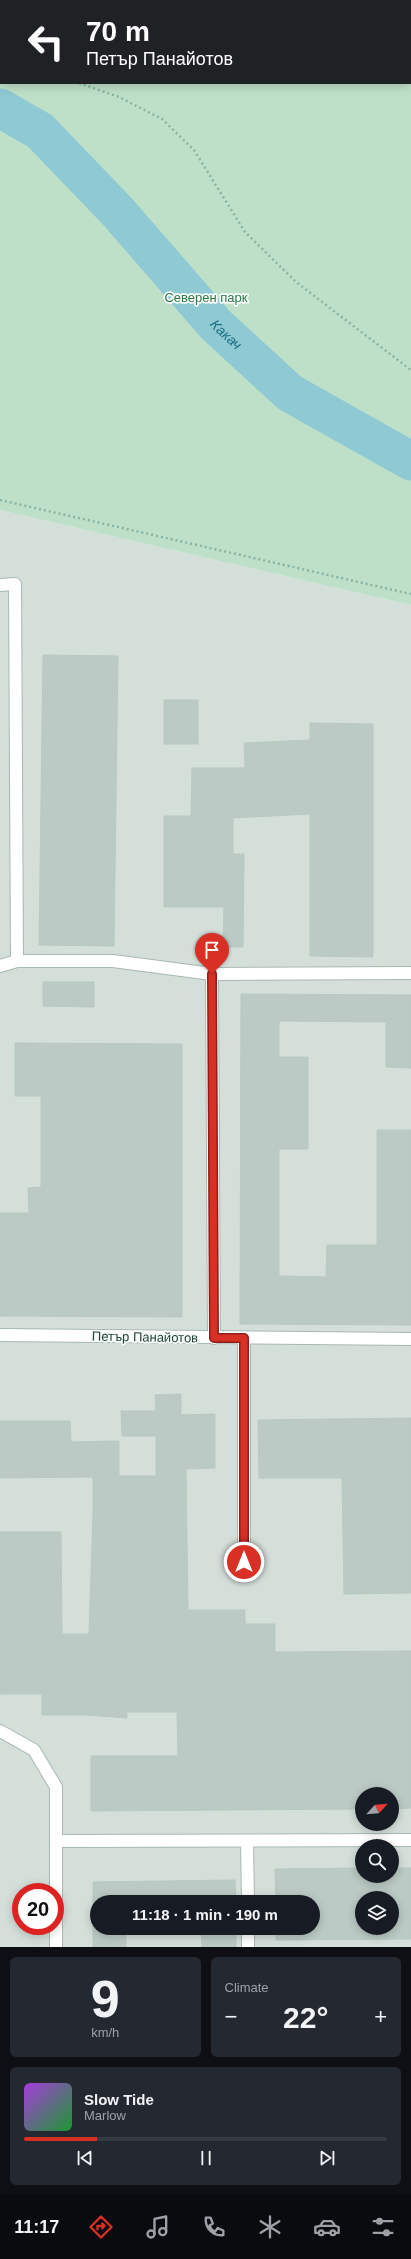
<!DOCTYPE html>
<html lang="en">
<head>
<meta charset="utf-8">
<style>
  :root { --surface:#171b24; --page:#242831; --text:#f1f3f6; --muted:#9ea1a6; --line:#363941; --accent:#d93025 }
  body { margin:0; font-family:Helvetica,sans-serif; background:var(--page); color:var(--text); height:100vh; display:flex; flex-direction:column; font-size:15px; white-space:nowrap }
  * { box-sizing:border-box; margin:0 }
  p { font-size:13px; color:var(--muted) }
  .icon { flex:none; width:22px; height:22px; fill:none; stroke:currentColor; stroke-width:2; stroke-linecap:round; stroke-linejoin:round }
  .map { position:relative; height:1947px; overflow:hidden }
  .sheet { display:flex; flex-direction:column; gap:10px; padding:10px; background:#0d0f14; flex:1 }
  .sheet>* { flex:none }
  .top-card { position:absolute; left:0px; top:0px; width:411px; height:84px; box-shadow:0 2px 10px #0003; background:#202124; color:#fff; overflow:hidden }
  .needle { width:26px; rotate:64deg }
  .fabs { position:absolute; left:355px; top:1787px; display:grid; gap:8px }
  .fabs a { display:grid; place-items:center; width:44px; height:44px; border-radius:50%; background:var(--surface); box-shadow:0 2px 10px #0003; font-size:20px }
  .speed { position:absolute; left:12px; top:1883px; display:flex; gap:8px; font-size:20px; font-weight:700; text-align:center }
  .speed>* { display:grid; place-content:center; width:52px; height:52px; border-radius:50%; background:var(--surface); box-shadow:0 2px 10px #0003; line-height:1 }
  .speed .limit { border:6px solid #d22; background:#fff; color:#111 }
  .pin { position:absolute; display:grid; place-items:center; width:34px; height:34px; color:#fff; margin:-41px -17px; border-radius:50% 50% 50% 0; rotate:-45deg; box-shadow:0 0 4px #0007 }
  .pin .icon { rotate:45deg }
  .me { position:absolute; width:44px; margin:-22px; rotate:0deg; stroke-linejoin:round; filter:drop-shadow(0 0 3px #0008) }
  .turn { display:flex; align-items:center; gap:14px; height:84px; padding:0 20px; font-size:18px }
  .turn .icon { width:52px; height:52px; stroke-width:2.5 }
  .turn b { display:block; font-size:28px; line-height:34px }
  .big { font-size:30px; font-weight:700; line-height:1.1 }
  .sheet .widget { flex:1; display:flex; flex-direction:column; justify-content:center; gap:6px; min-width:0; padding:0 14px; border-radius:6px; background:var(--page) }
  .sheet .dial { align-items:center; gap:0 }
  .dial b { font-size:52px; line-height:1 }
  .song { display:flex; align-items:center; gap:12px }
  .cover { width:48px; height:48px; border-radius:6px; background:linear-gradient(135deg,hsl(280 70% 55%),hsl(130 70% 35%)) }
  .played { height:4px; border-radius:2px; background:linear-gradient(90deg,var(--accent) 20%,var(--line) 20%) }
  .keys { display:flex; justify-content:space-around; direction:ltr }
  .heat { display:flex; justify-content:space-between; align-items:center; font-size:22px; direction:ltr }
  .sheet .tiles { flex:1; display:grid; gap:10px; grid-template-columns:1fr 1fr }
  .widget:last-child { grid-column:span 2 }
  .trip { position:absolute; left:90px; top:1895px; width:230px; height:40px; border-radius:20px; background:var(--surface); box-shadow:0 2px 10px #0003; font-weight:700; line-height:40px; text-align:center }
  .dock { display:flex; height:64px; justify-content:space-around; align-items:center; background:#090b0e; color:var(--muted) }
  .dock .icon { width:28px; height:28px }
  .dock .selected { color:var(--accent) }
  .dock b { font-size:18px; color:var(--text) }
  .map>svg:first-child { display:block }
</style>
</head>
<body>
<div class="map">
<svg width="411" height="1947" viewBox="0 0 411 1947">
  <rect width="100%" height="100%" fill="#e6efeb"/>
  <path fill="#d4dfda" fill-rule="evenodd" d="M0 510 411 605V1947H0ZM362 1794H392V1824H362ZM362 1846H392V1876H362ZM21 1892H55V1926H21ZM362 1898H392V1928H362ZM97 1902H313V1928H97Z"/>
  <path fill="#bfe0c8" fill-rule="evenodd" d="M0 0H411V605L0 510ZM1 1H410V83H1Z"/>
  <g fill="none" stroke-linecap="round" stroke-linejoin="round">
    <path stroke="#8ec9d4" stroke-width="39" id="s1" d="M0 108 40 131 117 211 216 325 290 393 411 461"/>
  </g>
  <g fill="#bbcac4" stroke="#b8c9c2" fill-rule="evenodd">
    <path d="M43 655 118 656 114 946 39 945Z"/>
    <rect x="164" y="700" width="34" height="44"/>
    <path d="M310 723 373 724V957L310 956V814L233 818V854H244L243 947H223L224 907H164V816H191L192 768H245L244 743 310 740Z"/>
    <path d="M43 982H94V1007L43 1006Z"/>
    <path d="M241 994 411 995V1068L386 1067V1022L279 1021V1057H308V1149H279V1276L326 1277 327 1245H377V1130H411V1325L240 1324Z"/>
    <path d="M15 1043 182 1044V1317L0 1316V1213H29L28 1188 41 1187V1096H15Z"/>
    <path d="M181 1394V1415L215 1414V1468L186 1469 188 1610H245V1624H275V1652L411 1651V1808L392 1809V1794H362V1809L91 1811V1756H178L177 1712H127V1718L86 1715H42V1694H0V1532H61L62 1634H89L93 1514V1477L0 1478V1421H70L71 1442 119 1441V1476H156V1436H122L121 1411H156L155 1395Z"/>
    <path d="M411 1418V1593L344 1594 342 1478H259L258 1420Z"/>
    <path d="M362 1868V1876H392V1868H411V1939L276 1940V1928H313V1902H276L275 1869ZM362 1898H392V1928H362Z"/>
    <path d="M235 1880 236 1902H97V1928H126V1947H93V1882Z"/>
    <path d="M201 1928H236V1947H202Z"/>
  </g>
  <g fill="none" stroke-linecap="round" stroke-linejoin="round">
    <g stroke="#a8b8b2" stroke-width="14">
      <g id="lane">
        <path d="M0 585 15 584 17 961H113L212 974"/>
        <path d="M0 966 17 961"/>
        <path d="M214 1338 212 974 411 973"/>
        <path d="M244 1338V1562"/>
        <path d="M0 1731 34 1750 56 1787V1947"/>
        <path d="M56 1841 411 1840"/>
        <path d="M247 1841 248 1902"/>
        <path d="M248 1928V1947"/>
      </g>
    </g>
    <g stroke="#a8b8b2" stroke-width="14">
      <path id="street" d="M0 1335 411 1339"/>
    </g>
    <g stroke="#86b3a5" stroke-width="2.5" stroke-dasharray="2 3" stroke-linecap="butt">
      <path d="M0 55H1"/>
      <path d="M79 83 119 97 162 119 194 150 245 232 296 282 411 370"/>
      <path d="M0 500 411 594"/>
    </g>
    <use href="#lane" stroke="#fff" stroke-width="12"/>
    <use href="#street" stroke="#fff" stroke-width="12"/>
  </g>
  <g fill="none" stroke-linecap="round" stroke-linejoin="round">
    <g stroke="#8d1f18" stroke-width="10">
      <path id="route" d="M212 974 214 1338H244V1562"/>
    </g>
    <use href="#route" stroke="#d93025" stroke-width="7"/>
  </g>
  <g text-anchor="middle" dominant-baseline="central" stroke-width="3.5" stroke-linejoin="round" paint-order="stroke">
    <g font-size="13" fill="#2d7a4b" stroke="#f7fbf9">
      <text x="206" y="297">Северен парк</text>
    </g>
    <g font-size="13" fill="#24423a" stroke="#f7fbf9">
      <text transform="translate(145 1337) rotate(1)">Петър Панайотов</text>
    </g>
    <g font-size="14" font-style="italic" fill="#1c6f80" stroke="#f7fbf9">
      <text stroke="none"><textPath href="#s1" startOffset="322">Какач</textPath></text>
    </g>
  </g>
</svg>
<div class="fabs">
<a><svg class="needle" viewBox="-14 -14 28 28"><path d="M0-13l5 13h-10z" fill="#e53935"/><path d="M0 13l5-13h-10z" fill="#9ea1a6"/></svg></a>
<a><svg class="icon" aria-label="search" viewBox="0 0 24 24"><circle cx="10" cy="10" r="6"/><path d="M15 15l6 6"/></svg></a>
<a><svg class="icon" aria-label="layers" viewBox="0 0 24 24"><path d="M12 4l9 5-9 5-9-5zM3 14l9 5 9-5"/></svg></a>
</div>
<div class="speed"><div class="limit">20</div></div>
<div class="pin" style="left:212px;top:974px;background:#d93025"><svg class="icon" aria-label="arrive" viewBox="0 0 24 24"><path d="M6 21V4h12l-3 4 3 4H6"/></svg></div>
<svg class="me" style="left:244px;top:1562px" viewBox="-20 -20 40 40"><circle r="17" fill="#d93025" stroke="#fff" stroke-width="3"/><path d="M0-11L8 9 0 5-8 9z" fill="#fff"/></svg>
<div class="trip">11:18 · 1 min · 190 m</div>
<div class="top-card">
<div class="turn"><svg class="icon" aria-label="left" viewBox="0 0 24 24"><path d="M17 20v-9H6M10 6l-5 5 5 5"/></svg><div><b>70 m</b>Петър Панайотов</div></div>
</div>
</div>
<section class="sheet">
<div class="tiles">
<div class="widget dial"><b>9</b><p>km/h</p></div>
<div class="widget"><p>Climate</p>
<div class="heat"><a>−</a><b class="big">22°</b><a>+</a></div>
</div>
<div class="widget">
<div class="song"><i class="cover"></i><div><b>Slow Tide</b><p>Marlow</p></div></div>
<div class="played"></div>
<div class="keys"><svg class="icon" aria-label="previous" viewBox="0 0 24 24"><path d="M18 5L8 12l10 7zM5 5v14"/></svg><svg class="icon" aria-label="pause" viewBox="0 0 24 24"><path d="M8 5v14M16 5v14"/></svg><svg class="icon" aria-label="next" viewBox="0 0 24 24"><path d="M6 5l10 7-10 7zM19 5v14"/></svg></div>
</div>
</div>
</section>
<nav class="dock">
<b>11:17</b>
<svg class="icon selected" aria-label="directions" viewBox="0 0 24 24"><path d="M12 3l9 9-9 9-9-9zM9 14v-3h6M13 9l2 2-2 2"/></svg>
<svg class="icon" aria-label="music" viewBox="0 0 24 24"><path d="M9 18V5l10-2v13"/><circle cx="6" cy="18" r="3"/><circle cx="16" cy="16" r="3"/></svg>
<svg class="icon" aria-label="phone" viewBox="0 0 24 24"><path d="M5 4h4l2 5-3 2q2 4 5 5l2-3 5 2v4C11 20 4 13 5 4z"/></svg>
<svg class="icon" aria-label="climate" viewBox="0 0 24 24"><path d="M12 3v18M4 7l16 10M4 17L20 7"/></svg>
<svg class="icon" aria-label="car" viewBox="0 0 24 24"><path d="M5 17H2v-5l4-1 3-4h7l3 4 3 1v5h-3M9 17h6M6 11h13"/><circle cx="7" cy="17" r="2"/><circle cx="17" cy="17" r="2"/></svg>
<svg class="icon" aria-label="filters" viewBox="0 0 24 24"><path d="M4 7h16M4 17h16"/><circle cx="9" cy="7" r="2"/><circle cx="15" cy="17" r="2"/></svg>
</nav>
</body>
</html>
